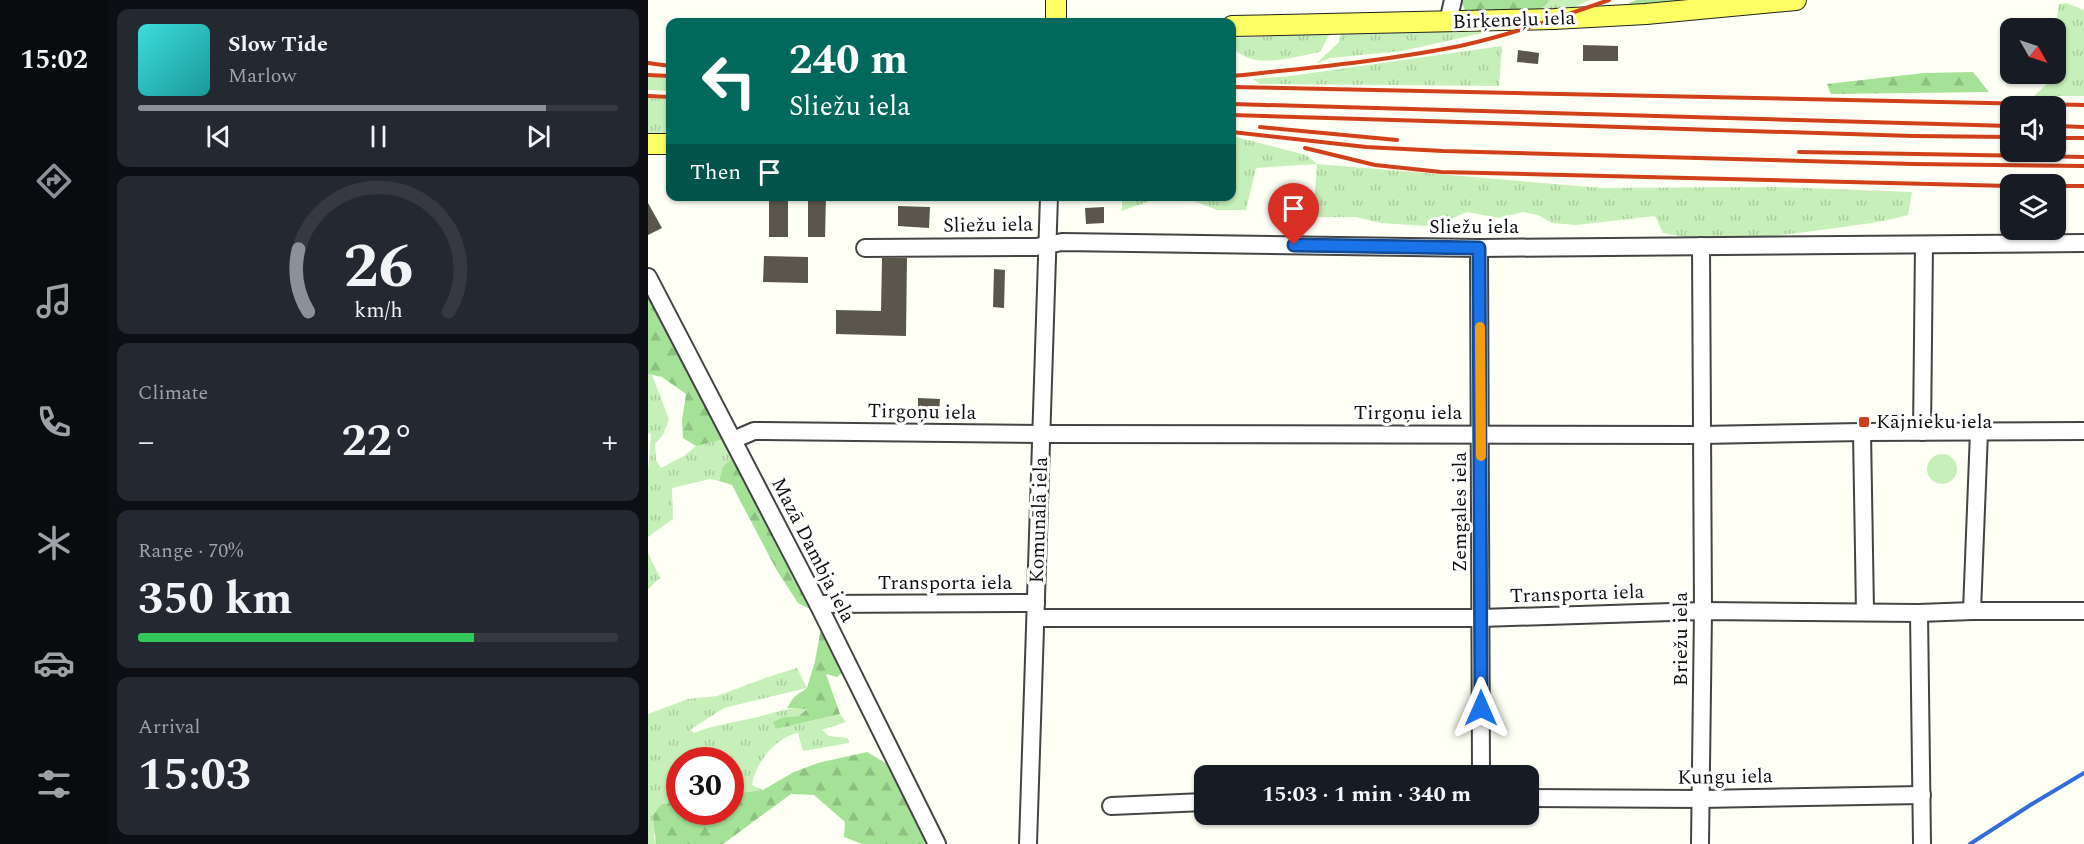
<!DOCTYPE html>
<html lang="en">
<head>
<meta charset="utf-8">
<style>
  :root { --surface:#171b24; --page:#242831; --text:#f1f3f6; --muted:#9ea1a6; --line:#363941; --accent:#8c9099 }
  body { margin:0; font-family:Spectral,serif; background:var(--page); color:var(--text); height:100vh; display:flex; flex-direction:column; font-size:22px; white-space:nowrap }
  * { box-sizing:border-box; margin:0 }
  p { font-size:20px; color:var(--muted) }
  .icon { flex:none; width:33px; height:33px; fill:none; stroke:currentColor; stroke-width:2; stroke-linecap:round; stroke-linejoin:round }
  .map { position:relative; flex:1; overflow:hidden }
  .sheet { display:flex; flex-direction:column; gap:9px; padding:9px; background:#0d0f14; width:540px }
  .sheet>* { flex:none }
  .banner { position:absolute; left:18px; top:18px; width:570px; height:183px; border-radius:12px; box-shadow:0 2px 4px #0004; background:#00695c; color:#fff; overflow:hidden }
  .needle { width:39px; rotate:129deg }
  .tools { position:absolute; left:1352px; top:18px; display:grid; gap:12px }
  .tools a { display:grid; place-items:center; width:66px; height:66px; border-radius:12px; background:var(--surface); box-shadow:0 2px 4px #0004; font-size:30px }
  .speed { position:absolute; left:18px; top:747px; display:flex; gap:12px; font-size:30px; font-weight:700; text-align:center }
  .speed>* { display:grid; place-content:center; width:78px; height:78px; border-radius:50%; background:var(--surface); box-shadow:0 2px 4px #0004; line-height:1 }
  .speed .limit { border:9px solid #d22; background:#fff; color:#111 }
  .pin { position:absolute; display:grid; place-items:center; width:51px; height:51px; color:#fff; margin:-62px -26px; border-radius:50% 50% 50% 0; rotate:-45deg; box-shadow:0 0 6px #0007 }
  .pin .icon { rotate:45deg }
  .me { position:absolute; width:66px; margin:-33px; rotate:0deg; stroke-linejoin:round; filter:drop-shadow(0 0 4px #0008) }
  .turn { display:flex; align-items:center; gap:21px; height:126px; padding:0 24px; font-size:27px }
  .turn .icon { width:78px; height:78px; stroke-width:2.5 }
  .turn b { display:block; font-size:42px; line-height:51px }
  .then { display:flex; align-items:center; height:57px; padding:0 24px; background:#0003; gap:12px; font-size:22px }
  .big { font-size:45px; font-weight:700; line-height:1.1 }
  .sheet .widget { flex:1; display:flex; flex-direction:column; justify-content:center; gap:9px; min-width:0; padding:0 21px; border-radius:12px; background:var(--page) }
  .sheet .dial { align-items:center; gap:0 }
  .dial svg { height:156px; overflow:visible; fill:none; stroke:var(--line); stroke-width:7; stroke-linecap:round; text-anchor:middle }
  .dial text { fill:var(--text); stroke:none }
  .song { display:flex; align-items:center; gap:18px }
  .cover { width:72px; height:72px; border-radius:9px; background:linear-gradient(135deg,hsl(180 70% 55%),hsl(180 70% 35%)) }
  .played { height:6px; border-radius:3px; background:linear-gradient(90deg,var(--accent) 85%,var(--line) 85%) }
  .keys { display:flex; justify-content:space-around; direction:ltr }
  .heat { display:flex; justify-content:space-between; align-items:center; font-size:33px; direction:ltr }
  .charge { height:9px; border-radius:4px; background:linear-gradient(90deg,#34c759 70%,var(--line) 0) }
  .trip { position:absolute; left:546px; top:765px; width:345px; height:60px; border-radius:12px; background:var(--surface); box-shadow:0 2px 4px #0004; font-weight:700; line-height:60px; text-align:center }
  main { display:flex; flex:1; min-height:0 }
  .tabs { display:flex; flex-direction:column; width:108px; justify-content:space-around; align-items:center; background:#090b0e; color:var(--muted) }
  .tabs .icon { width:42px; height:42px }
  .tabs .selected { color:var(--accent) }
  .tabs b { font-size:27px; color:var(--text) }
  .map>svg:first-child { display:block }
</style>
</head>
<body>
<main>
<nav class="tabs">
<b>15:02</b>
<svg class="icon selected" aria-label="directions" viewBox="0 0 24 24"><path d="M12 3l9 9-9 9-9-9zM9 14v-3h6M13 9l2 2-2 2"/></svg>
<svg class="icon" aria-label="music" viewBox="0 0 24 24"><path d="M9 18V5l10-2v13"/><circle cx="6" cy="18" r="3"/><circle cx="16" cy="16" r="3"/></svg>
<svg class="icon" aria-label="phone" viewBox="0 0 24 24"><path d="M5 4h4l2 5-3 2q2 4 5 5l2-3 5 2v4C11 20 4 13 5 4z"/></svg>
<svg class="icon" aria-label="climate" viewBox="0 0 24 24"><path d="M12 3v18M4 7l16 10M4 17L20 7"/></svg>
<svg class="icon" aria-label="car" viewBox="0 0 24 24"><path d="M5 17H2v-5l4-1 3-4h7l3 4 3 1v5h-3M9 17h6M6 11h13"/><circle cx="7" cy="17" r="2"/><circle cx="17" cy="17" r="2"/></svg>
<svg class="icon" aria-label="filters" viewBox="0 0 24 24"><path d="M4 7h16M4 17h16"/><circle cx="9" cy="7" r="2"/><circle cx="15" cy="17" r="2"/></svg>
</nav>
<section class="sheet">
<div class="widget">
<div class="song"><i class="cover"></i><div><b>Slow Tide</b><p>Marlow</p></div></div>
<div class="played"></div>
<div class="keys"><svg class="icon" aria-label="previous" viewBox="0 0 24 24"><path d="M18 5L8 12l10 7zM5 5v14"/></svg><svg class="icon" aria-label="pause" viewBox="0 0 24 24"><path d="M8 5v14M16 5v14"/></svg><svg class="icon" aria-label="next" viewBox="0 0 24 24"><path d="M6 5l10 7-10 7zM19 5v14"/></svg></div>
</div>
<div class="widget dial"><svg viewBox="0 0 100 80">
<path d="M14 69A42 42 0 1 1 86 69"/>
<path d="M14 69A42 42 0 0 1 9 37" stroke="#8c9099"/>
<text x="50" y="56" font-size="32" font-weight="700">26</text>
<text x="50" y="72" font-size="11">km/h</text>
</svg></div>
<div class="widget"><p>Climate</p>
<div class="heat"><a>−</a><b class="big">22°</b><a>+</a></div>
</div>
<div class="widget"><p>Range · 70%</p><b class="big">350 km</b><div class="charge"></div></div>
<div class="widget"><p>Arrival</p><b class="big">15:03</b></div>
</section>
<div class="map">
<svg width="1436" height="844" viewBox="0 0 1436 844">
  <defs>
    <pattern id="grass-tufts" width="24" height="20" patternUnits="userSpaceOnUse" patternTransform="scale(1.5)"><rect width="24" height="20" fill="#c7efb9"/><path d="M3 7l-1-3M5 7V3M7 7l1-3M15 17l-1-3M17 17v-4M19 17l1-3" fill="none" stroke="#aacc9e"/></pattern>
    <pattern id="forest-firs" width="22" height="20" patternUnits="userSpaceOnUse" patternTransform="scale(1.5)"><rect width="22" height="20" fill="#a5e197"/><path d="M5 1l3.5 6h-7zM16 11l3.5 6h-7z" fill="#8dc081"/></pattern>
  </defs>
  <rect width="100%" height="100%" fill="#fefff5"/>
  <g fill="url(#grass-tufts)">
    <path d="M902 0H942L924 8 891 11Z"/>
    <path d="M1418 3 1436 10V96H1386L1399 84 1400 74H1407V31L1411 4Z"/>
    <path d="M866 26 754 51 682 58 668 64 691 42 693 33Z"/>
    <path d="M671 34 681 35 672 52C645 57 605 71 584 47V38Z"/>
    <path d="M854 46 851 86 612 84 605 79 642 76Z"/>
    <path d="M0 76 22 78V91L0 90Z"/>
    <path d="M0 98 22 99V135L0 133Z"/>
    <path d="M584 136 658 155 669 164 954 188 1129 187 1264 192 1260 215C1231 223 1202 226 1173 230 1121 237 1067 244 1015 233L1007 216 928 225 904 223 890 215 875 212 851 218 819 212 793 223 776 226 733 223 708 217H665L669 164 608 168 598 210H569L541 199 526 197 584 196Z"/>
    <path d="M474 197V196L512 197 474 211Z"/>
    <path d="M0 374 4 375 21 419 15 435 7 444 8 460 13 468 36 456 48 446 77 439 83 459 74 471 71 481 62 479 24 488 25 519 0 537V471L3 434 0 433Z"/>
    <path d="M0 553 12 578 0 589Z"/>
    <path d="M149 668 159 688 76 708 42 730 46 733C65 725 84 723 105 718 126 713 137 708 160 708L151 716 136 717 128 729 192 714 198 722 174 730 181 736 200 738 201 743 155 751 150 733C128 737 107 763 104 785L115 790 83 794 82 760H32L31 802 12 804 6 837 8 844H0V714L40 699 69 696 120 677Z"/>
  </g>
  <g fill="url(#forest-firs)">
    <path d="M813 0H902L891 11 843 14 817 11Z"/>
    <path d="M989 0H1084L985 7 981 3Z"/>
    <path d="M1325 72 1341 92 1183 94 1179 84 1276 73Z"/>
    <path d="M0 285 81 438 48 446 35 438 34 421 38 394 14 377 0 374Z"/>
    <path d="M83 459 90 464 165 605 160 608 150 603 128 569 84 485 71 481 75 467Z"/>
    <path d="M174 623 197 671 189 677 178 674 192 714 128 729 125 722 136 717 151 716 159 709 139 708 146 697 159 688 167 661Z"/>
    <path d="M219 752 241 765 281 844H214L196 837 197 822 166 795 143 794 75 844H8L5 816 13 804 31 802 32 812H82L83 794 115 790 146 772 170 763Z"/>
  </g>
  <circle fill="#c7efb9" cx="1294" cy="469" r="15"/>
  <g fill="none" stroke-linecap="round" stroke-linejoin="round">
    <path stroke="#346dda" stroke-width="4" d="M1322 844 1384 804 1436 773"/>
  </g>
  <g fill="#5b564c">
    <path d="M935 45 970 46V61H935Z"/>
    <path d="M870 50 891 53 890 64 869 62Z"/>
    <rect x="121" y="196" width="19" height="41"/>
    <path d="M160 196H178L177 237H160Z"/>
    <path d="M0 203 14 228 0 235Z"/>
    <path d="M250 206 282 207 281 228 250 226Z"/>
    <path d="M456 207V223L438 224 437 208Z"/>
    <path d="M116 256 160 257V283L115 282Z"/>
    <path d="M234 258H259L258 336 188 334V310L233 311Z"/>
    <path d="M346 269 357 270 356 308 345 307Z"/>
    <path d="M270 398 292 399 291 415H270Z"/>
  </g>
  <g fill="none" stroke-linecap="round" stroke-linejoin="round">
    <g stroke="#444" stroke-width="20">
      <g id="minor">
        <path d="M800 22 805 0"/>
        <path d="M217 248 388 247 414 242 831 248 1436 243"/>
        <path d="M831 248 833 776"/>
        <path d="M0 277 170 604 289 844"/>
        <path d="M1214 432 1217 611"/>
        <path d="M1274 432 1276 245"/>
        <path d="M85 440 106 431 394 434 1053 435 1214 432 1436 431"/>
        <path d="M170 604 388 603"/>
        <path d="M1324 611 1331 432"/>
        <path d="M1271 613 1274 844"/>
        <path d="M388 618H833L1055 611 1271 613 1324 611H1436"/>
        <path d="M880 798 1053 799 1274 795"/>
        <path d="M463 806 556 802"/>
        <path d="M380 844 401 196"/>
        <path d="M1052 844 1055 611 1053 246"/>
      </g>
    </g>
    <g stroke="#222" stroke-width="22">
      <g id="major">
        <path d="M408 22V0"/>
        <path d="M584 26 906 19 998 14 1148 0"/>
        <path d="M0 144H22"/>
      </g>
    </g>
    <use href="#minor" stroke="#fff" stroke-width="16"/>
    <use href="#major" stroke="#fdff65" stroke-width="20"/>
    <g stroke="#d0401a" stroke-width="4">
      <path d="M0 63 22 66"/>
      <path d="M0 75 22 76"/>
      <path d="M584 76C660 68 737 61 812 46 863 35 912 17 961 0"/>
      <path d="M584 87 1436 105"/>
      <path d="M0 96 22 97"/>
      <path d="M584 104 1362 126"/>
      <path d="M584 115 1265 136 1362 137"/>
      <path d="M1407 126 1436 127"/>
      <path d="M612 127 749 140"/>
      <path d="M584 132 718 147 795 151 1265 164 1436 166"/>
      <path d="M1407 138H1436"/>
      <path d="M657 148 727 165 793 172 1362 186"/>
      <path d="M1151 152 1436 157"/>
      <path d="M1407 186H1436"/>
    </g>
  </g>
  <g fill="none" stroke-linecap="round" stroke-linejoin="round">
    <g stroke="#114b97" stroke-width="15">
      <path id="route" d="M646 245 831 248 833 708"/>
    </g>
    <use href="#route" stroke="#1a73e8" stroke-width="10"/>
    <path stroke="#f59e0b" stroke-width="10" d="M832 327 833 456"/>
  </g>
  <rect fill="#d0401a" stroke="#fff" stroke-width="2" x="1210" y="416" width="12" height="12" rx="3"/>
  <g text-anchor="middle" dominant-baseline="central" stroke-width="6" stroke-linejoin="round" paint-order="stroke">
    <g font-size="20" fill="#111" stroke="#fff">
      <text transform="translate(866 20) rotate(-2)">Birķeneļu iela</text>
      <text transform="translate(340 225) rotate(-1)">Sliežu iela</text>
      <text x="826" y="227">Sliežu iela</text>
      <text transform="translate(274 412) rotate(1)">Tirgoņu iela</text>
      <text x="760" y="413">Tirgoņu iela</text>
      <text transform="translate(812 512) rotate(-90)">Zemgales iela</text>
      <text transform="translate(391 520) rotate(-88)">Komunālā iela</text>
      <text transform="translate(165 550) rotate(63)">Mazā Dambja iela</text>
      <text x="297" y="583">Transporta iela</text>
      <text transform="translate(929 594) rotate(-2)">Transporta iela</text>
      <text transform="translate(1033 639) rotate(-90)">Briežu iela</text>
      <text transform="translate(1077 777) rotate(-1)">Kungu iela</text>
    </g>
    <g font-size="20" fill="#111" stroke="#fff" text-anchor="start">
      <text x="1228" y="422">Kājnieku iela</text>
    </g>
  </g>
</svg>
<div class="tools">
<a><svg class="needle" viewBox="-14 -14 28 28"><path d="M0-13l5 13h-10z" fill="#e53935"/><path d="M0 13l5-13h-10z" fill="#9ea1a6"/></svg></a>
<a><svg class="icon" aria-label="sound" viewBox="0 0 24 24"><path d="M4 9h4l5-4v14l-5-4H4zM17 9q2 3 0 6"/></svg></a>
<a><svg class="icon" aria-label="layers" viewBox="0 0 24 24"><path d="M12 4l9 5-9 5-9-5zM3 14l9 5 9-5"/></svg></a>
</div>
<div class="speed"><div class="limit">30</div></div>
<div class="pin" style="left:646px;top:245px;background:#d93025"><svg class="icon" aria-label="arrive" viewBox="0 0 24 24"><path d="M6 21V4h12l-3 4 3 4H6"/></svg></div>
<svg class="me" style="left:833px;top:708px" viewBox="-20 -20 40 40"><path d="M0-17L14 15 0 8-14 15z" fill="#1a73e8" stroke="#fff" stroke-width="4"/></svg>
<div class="trip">15:03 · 1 min · 340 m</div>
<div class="banner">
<div class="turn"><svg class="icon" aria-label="left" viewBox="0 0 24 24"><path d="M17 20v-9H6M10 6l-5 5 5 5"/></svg><div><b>240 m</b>Sliežu iela</div></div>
<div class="then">Then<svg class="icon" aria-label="arrive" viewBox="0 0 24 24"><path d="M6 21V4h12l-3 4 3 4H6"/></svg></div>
</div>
</div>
</main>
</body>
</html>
